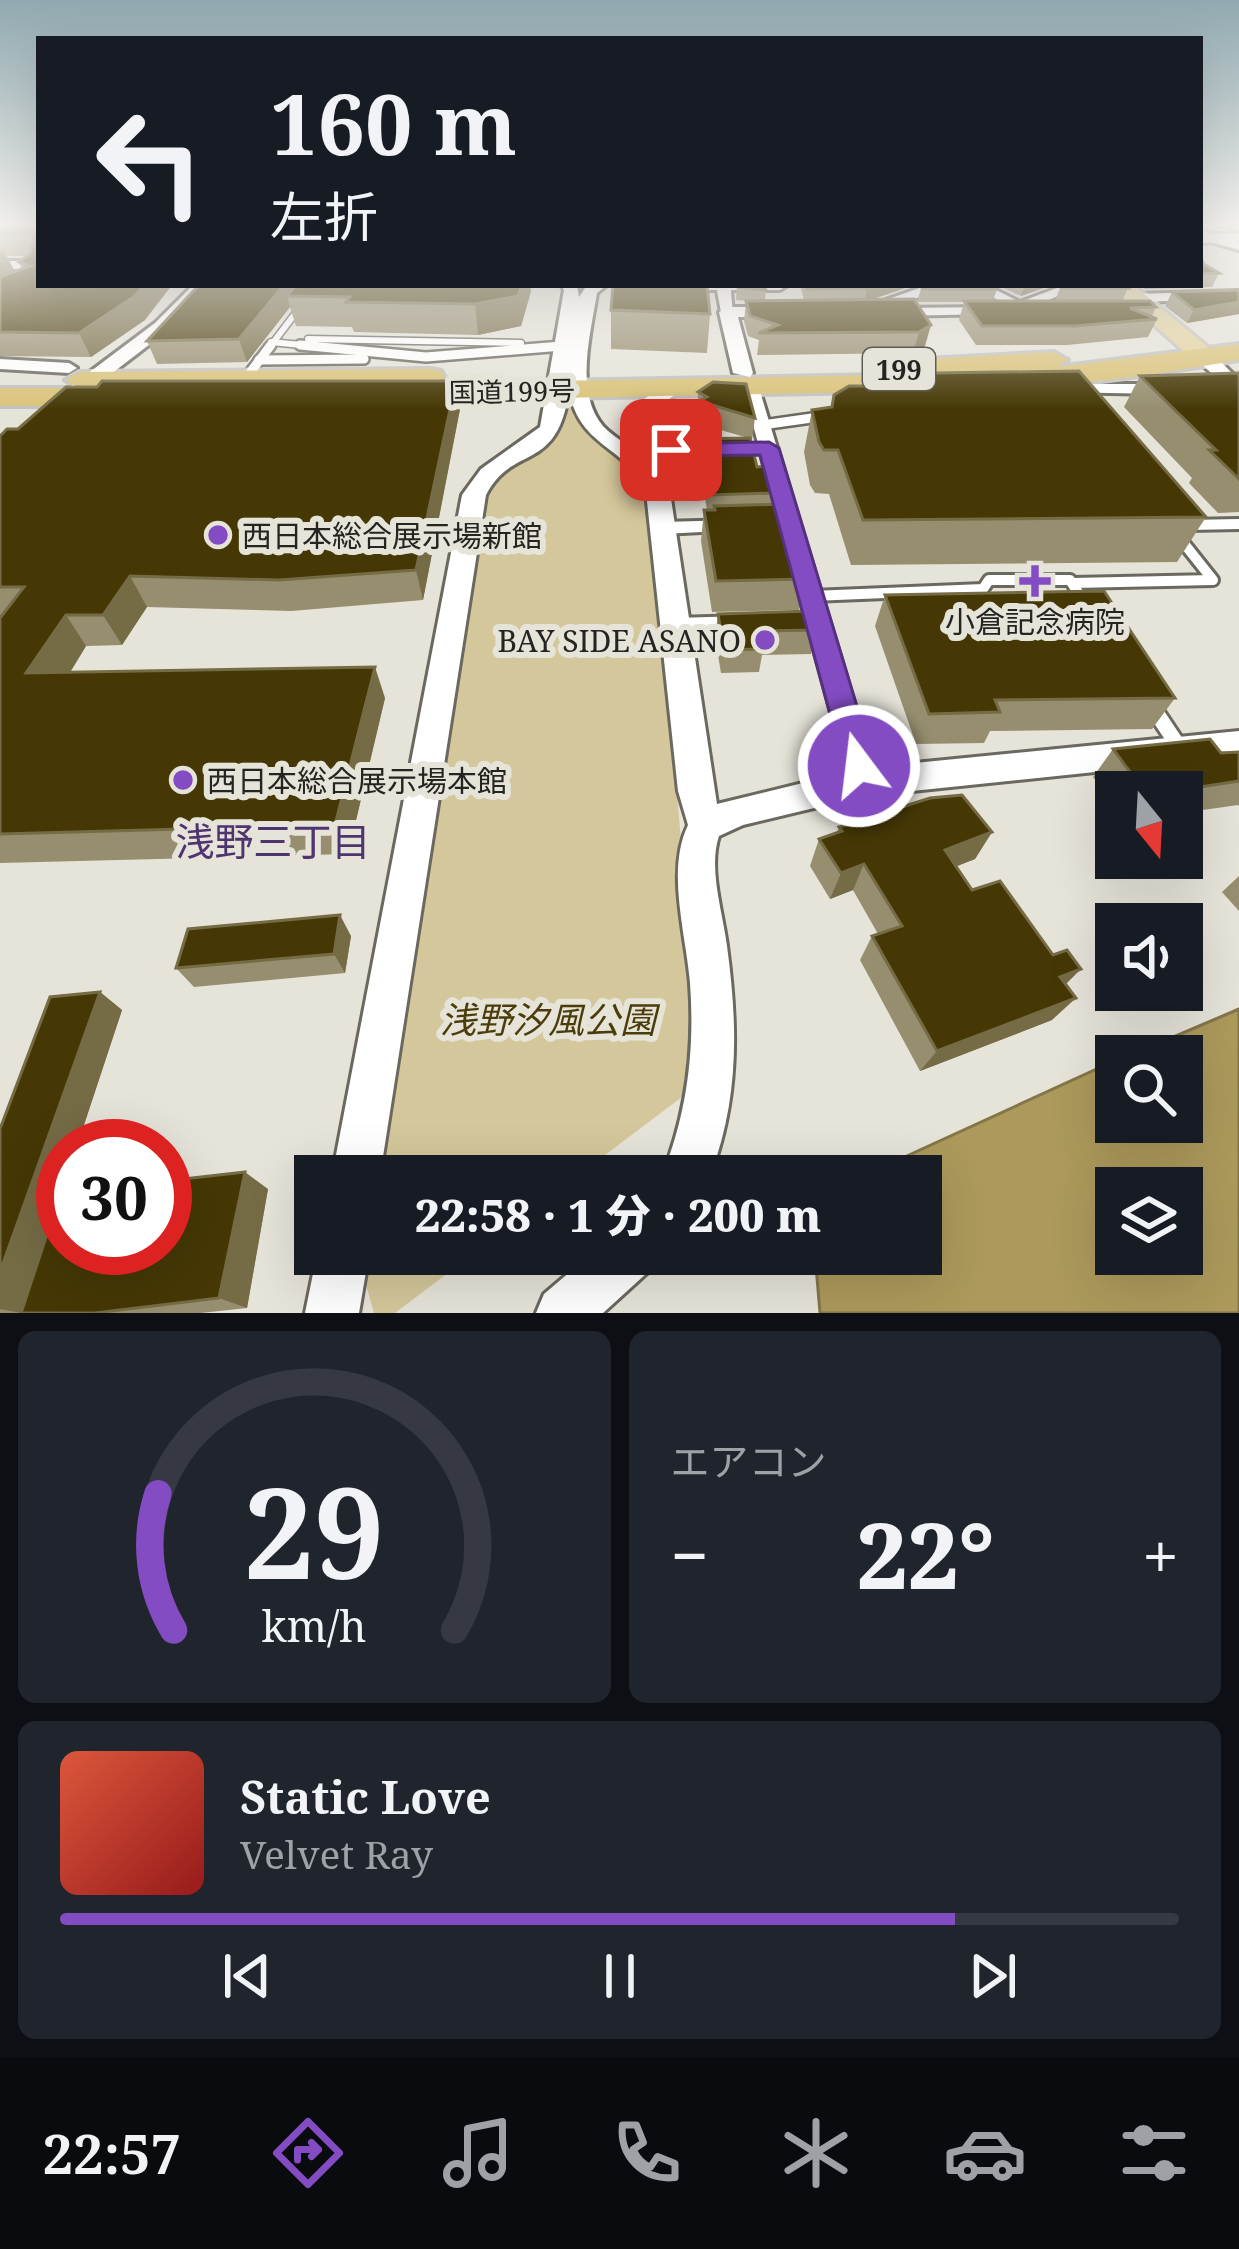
<!DOCTYPE html>
<html lang="ja">
<head>
<meta charset="utf-8">
<style>
  :root { --surface:#171b24; --page:#20242c; --text:#f1f3f6; --muted:#9ea1a6; --line:#363941; --accent:#844cc3 }
  body { margin:0; font-family:"Noto Serif","Noto Sans JP",serif; background:var(--page); color:var(--text); height:100vh; display:flex; flex-direction:column; font-size:45px; white-space:nowrap }
  * { box-sizing:border-box; margin:0 }
  p { font-size:39px; color:var(--muted) }
  .icon { flex:none; width:66px; height:66px; fill:none; stroke:currentColor; stroke-width:2; stroke-linecap:round; stroke-linejoin:round }
  .map { position:relative; height:1313px; overflow:hidden }
  .side { display:flex; flex-direction:column; gap:18px; padding:18px; background:#0d0f14; flex:1 }
  .side>* { flex:none }
  .banner { position:absolute; left:36px; top:36px; width:1167px; height:252px; border-radius:0px; box-shadow:0 12px 48px #0002; background:#171b24; color:var(--text); overflow:hidden }
  .needle { width:78px; rotate:162deg }
  .controls { position:absolute; left:1095px; top:771px; display:grid; gap:24px }
  .controls a { display:grid; place-items:center; width:108px; height:108px; border-radius:0px; background:var(--surface); box-shadow:0 12px 48px #0002; font-size:60px }
  .speed { position:absolute; left:36px; top:1119px; display:flex; gap:24px; font-size:60px; font-weight:700; text-align:center }
  .speed>* { display:grid; place-content:center; width:156px; height:156px; border-radius:50%; background:var(--surface); box-shadow:0 12px 48px #0002; line-height:1 }
  .speed .limit { border:18px solid #d22; background:#fff; color:#111 }
  .pin { position:absolute; display:grid; place-items:center; width:102px; height:102px; color:#fff; margin:-51px; border-radius:24px; box-shadow:0 6px 18px #0006 }
  .me { position:absolute; width:132px; margin:-66px; rotate:345deg; stroke-linejoin:round; filter:drop-shadow(0 0 9px #0008) }
  .turn { display:flex; align-items:center; gap:42px; height:252px; padding:0 36px; font-size:54px }
  .turn .icon { width:156px; height:156px; stroke-width:2.5 }
  .turn b { display:block; font-size:84px; line-height:102px }
  .big { font-size:90px; font-weight:800; line-height:1.1 }
  .side .card { flex:1; display:flex; flex-direction:column; justify-content:center; gap:18px; min-width:0; padding:0 42px; border-radius:18px; background:var(--page) }
  .side .dial { align-items:center; gap:0 }
  .dial svg { height:312px; overflow:visible; fill:none; stroke:var(--line); stroke-width:7; stroke-linecap:round; text-anchor:middle }
  .dial text { fill:var(--text); stroke:none }
  .song { display:flex; align-items:center; gap:36px }
  .cover { width:144px; height:144px; border-radius:18px; background:linear-gradient(135deg,hsl(10 70% 55%),hsl(0 70% 35%)) }
  .played { height:12px; border-radius:6px; background:linear-gradient(90deg,var(--accent) 80%,var(--line) 80%) }
  .keys { display:flex; justify-content:space-around; direction:ltr }
  .heat { display:flex; justify-content:space-between; align-items:center; font-size:66px; direction:ltr }
  .side .tiles { flex:1; display:grid; gap:18px; grid-template-columns:1fr 1fr }
  .card:last-child { grid-column:span 2 }
  .trip { position:absolute; left:294px; top:1155px; width:648px; height:120px; border-radius:0px; background:var(--surface); box-shadow:0 12px 48px #0002; font-weight:800; line-height:120px; text-align:center }
  .dock { display:flex; height:192px; justify-content:space-around; align-items:center; background:#090b0e; color:var(--muted) }
  .dock .icon { width:84px; height:84px }
  .dock .current { color:var(--accent) }
  .dock b { font-size:54px; color:var(--text) }
  .map>svg:first-child { display:block }
</style>
</head>
<body>
<div class="map">
<svg width="1239" height="1313" viewBox="0 0 1239 1313">
  <rect width="100%" height="100%" fill="#e6e3d9"/>
  <g fill="#d4c79b">
    <path d="M576 403 587 432 635 463 653 491 694 1005 682 1097 577 1176H378L483 501C505 453 564 460 566 404Z"/>
    <path d="M368 1254H473L395 1313H374L366 1285Z"/>
  </g>
  <path fill="#ac995b" stroke="#847649" stroke-width="3" fill-rule="evenodd" d="M1239 1009V1313H820L815 1254H921V1176H863L1112 1062 1116 1122H1154L1168 1141 1196 1130 1182 1110V1056H1141L1138 1052ZM1116 1188H1182V1254H1116Z"/>
  <g fill="none" stroke-linecap="round" stroke-linejoin="round">
    <g stroke="#6b685f" stroke-width="9">
      <g id="service-far3">
        <path d="M308 339 521 343"/>
        <path d="M271 342 331 348"/>
        <path d="M269 348 317 285"/>
        <path d="M540 348 562 346"/>
      </g>
    </g>
    <g stroke="#6b685f" stroke-width="14">
      <g id="service-far2">
        <path d="M300 345 426 357 562 346"/>
        <path d="M259 360 364 359"/>
        <path d="M246 378 271 345"/>
        <path d="M762 425 826 416"/>
      </g>
    </g>
    <g stroke="#6b685f" stroke-width="16">
      <g id="service-far1">
        <path d="M1188 525 1239 524"/>
        <path d="M1073 583 1213 580 1178 536"/>
        <path d="M812 596 983 589 989 580H1070L1086 605"/>
      </g>
    </g>
    <g stroke="#6b685f" stroke-width="21">
      <path id="service" d="M1153 708 1179 747"/>
    </g>
    <g stroke="#6b685f" stroke-width="6">
      <g id="minor">
        <path d="M1227 226H1239V231Z"/>
        <path d="M1200 231 1239 242V250L1200 239Z"/>
        <rect x="0" y="261" width="39" height="8"/>
        <path d="M721 285H735L731 291 733 315 721 312 717 291Z"/>
        <path d="M968 285H986L1020 302 1065 285H1085L1031 307 1035 311 1028 315Z"/>
        <path d="M1239 291V299L1135 302 1128 298 1135 294Z"/>
        <path d="M990 307 995 308V314L893 316 886 312 893 308Z"/>
        <path d="M0 359 69 363 77 368 69 373 0 369Z"/>
        <path d="M1064 384H1161L1169 389 1161 394 1058 392V386Z"/>
        <path d="M745 385 759 388 878 782 874 790 864 793 854 790 850 782 743 388Z"/>
        <path d="M733 520 743 526 740 530 663 534 653 528 663 522Z"/>
        <path d="M744 616 752 618 756 624 752 630 675 634 663 626 675 618Z"/>
      </g>
    </g>
    <g stroke="#6b685f" stroke-width="6">
      <g id="tertiary">
        <path d="M1239 233V241L1200 243V235Z"/>
        <path d="M193 285H210L167 331 81 397H67V389L155 323Z"/>
        <path d="M561 285H577L579 297 587 285H607L597 293C591 332 574 392 603 426 616 440 635 448 650 461L644 399 666 385 683 389 665 402 676 481 670 492 717 804 864 768 1239 731V757L864 796 743 825 719 836C708 869 723 913 727 946 738 1027 739 1100 710 1176H662C687 1113 695 1051 690 983 686 934 666 870 688 825L678 791 646 492C628 446 580 449 569 391 557 474 513 443 486 495L380 1176H332L462 495 481 469 540 427 564 290Z"/>
        <path d="M697 285H788L780 290H705Z"/>
        <path d="M928 285H953L869 315 854 311Z"/>
        <path d="M728 307H785L794 312 785 317H738L753 373 750 377 733 373 719 312Z"/>
        <path d="M1198 353H1212L1239 380V398L1198 361Z"/>
        <path d="M317 1254H369L359 1313H305Z"/>
        <path d="M591 1254H656L648 1272 603 1313H536L544 1294Z"/>
      </g>
    </g>
    <g stroke="#c2c2c1" stroke-width="6">
      <path id="primary" d="M1109 285H1133L1214 352 1217 357 1214 362H1196Z"/>
    </g>
    <g stroke="#c2c2c1" stroke-width="6">
      <path id="trunk" d="M1239 344V360C1202 366 1032 398 1012 378L1026 370 925 375 936 383 922 391 402 401 388 392 393 386 91 388H112L126 397 112 406H0V388H79L65 380 79 372 431 369 441 371 445 377 441 383 881 375 875 369 889 361 1054 352 1068 360 1057 367Z"/>
    </g>
    <use href="#service-far3" stroke="#fff" stroke-width="6"/>
    <use href="#service-far2" stroke="#fff" stroke-width="9"/>
    <use href="#service-far1" stroke="#fff" stroke-width="10"/>
    <use href="#service" stroke="#fff" stroke-width="15"/>
    <use href="#minor" fill="#fff" fill-rule="evenodd"/>
    <use href="#tertiary" fill="#fff" fill-rule="evenodd"/>
    <use href="#primary" fill="#e3d29b" fill-rule="evenodd"/>
    <use href="#trunk" fill="#dac37a" fill-rule="evenodd"/>
  </g>
  <g fill="#968e6f" fill-rule="evenodd">
    <path d="M0 226H39L145 320 91 357 0 356ZM7 256H27L19 262 22 269 15 272Z"/>
    <path d="M1200 226H1226L1224 229Z"/>
    <path d="M1200 256 1204 264 1219 273 1212 287 1145 289 1139 285H1200Z"/>
    <path d="M199 285 531 291 521 326 478 335 354 332 352 327 296 326 290 307 247 362 157 364 147 341Z"/>
    <path d="M737 285 766 290 765 301 804 300 800 285H914L870 300 914 299 925 346 913 353 757 355 759 340 748 336 744 321 746 301H748L736 300Z"/>
    <path d="M997 285H1052L1021 296Z"/>
    <path d="M1060 288H1128L1122 301 1156 307 1152 316 1157 319 1148 337 1067 345H976L959 320 964 302H917L921 289H997L993 301H1055Z"/>
    <path d="M1239 290V314L1187 323 1165 306 1172 292Z"/>
    <path d="M611 310 710 314 707 353 611 349Z"/>
    <path d="M1239 373V512L1218 513 1189 483 1192 478 1124 407 1140 376Z"/>
    <path d="M456 381 460 409 423 600 291 611 147 607 122 645 86 646 70 673 385 698 348 854 0 863V436Z"/>
    <path d="M698 392 755 418 752 440 751 439 757 467 776 493 774 504 806 579 799 610 712 612 701 541 704 510H707L702 480H689L686 459 687 439 748 438 697 423Z"/>
    <path d="M812 410 1206 517 1177 562 851 565 829 494 815 493 810 485 804 452Z"/>
    <path d="M885 595 1175 698 1152 729 990 731 984 743 916 744 875 626Z"/>
    <path d="M718 614 816 630 811 654 762 655 759 672 721 673 715 637Z"/>
    <path d="M1113 749 1239 752V806L1238 805 1182 813V792H1116V809L1093 777Z"/>
    <path d="M839 827 992 832 975 859 956 866 972 890 1066 984 1052 1020 920 1071 860 960 872 936 878 934 853 890 830 899 810 866 819 839 837 832Z"/>
    <path d="M1239 876V911L1222 892Z"/>
    <path d="M351 936 345 973 194 987 176 968Z"/>
    <path d="M100 992 122 1010 77 1146H63V1187L61 1192 268 1189 247 1308 201 1313H0V1129Z"/>
  </g>
  <g fill="#756b45">
    <path d="M4 251 16 274 0 278V252Z"/>
    <path d="M144 285H172L145 320 91 357 79 333Z"/>
    <path d="M284 285H308L287 296 290 307 247 362 239 339Z"/>
    <path d="M522 285H530L531 291 521 326 478 335 475 304Z"/>
    <path d="M876 285H914L864 302 867 288Z"/>
    <path d="M1025 285H1052L1021 296Z"/>
    <path d="M1239 302V314L1187 323 1194 310Z"/>
    <path d="M931 325 925 346 913 353 919 332Z"/>
    <path d="M456 381 460 409 423 600 416 570Z"/>
    <path d="M130 576 147 607 122 645 103 615Z"/>
    <path d="M66 615 86 646 50 704 26 673Z"/>
    <path d="M375 667 385 698 348 854 335 825Z"/>
    <path d="M992 832 975 859 930 877 945 850Z"/>
    <path d="M864 864 853 890 830 899 841 873Z"/>
    <path d="M340 915 351 936 345 973 334 954Z"/>
    <path d="M1081 969 1058 992 1060 977Z"/>
    <path d="M100 992 122 1010 77 1146H63V1187L21 1313 0 1309V1272Z"/>
    <path d="M1076 998 1052 1020 920 1071 937 1051Z"/>
    <path d="M245 1172 268 1189 247 1308 219 1298Z"/>
  </g>
  <g fill="#453805" stroke="#756b45" stroke-width="3">
    <path d="M39 226V285H144L135 296 79 333 0 332V277L30 266 19 262 30 254 33 239 28 235H0V227Z"/>
    <path d="M1200 256 1204 264 1219 273 1200 274Z"/>
    <path d="M199 285H284L239 339 147 341Z"/>
    <path d="M296 285H522L518 296 475 304 346 302 350 297 287 296Z"/>
    <path d="M613 285H707L710 314 611 310Z"/>
    <path d="M737 285H764L766 290 738 287Z"/>
    <path d="M806 285H876L867 288 807 289Z"/>
    <path d="M931 285H989L997 289H921Z"/>
    <path d="M1066 285H1124L1128 288H1060Z"/>
    <path d="M1239 290V302L1194 310 1172 292Z"/>
    <path d="M914 299 931 325 919 332 759 333 778 325 750 316 746 301Z"/>
    <path d="M964 301H1150L1156 307 1130 308 1157 319 1075 326H982Z"/>
    <path d="M1079 371 1206 517 863 520 838 450H824L819 442 812 410 832 407 834 395 849 386H865L868 374Z"/>
    <path d="M1239 373V479L1209 450H1216L1140 376Z"/>
    <path d="M102 381H456L416 570 279 580 130 576 103 615H66L26 673 375 667 335 825 0 834V618L24 587H0V436L7 429H18L66 387H97Z"/>
    <path d="M713 382 746 384 755 418 699 401 707 397 698 392Z"/>
    <path d="M750 438 757 467 768 466 776 493 710 495 703 459H690L687 439Z"/>
    <path d="M784 504 806 579 716 581 704 510H715L714 506Z"/>
    <path d="M1104 591 1175 698 995 700 1000 712 929 714 885 595Z"/>
    <path d="M811 611 816 630 759 631 763 649 724 650 718 614Z"/>
    <path d="M1210 739 1221 753 1239 752V781L1168 792H1145L1113 749Z"/>
    <path d="M962 795 992 832 945 850 972 890 1000 881 1053 955 1067 950 1081 969 1060 977 1076 998 937 1051 872 936 902 926 864 864 841 873 819 839 842 831 839 827 930 798Z"/>
    <path d="M340 915 334 954 176 968 188 929Z"/>
    <path d="M100 992 0 1272V1129L50 997Z"/>
    <path d="M245 1172 219 1298 95 1313H21L61 1192H63V1248H165V1181Z"/>
  </g>
  <linearGradient id="sky" x2="0" y2="1"><stop stop-color="#90a9b0"/><stop offset="0.55" stop-color="#f4f2ee"/><stop offset="1" stop-color="#f4f2ee" stop-opacity="0"/></linearGradient>
  <rect width="1239" height="410" fill="url(#sky)"/>
  <path fill="#844cc3" stroke="#56317f" stroke-width="3" d="M769 442 779 448 875 766 870 775 859 778 848 775 844 766 760 455 671 456 661 450 671 444Z"/>
  <g fill="#844cc3" stroke="#e6e3d9" stroke-width="4.5">
    <circle cx="218" cy="535" r="12"/>
    <path d="M1029 563h12v12h12v12h-12v12h-12v-12h-12v-12h12z"/>
    <circle cx="765" cy="640" r="12"/>
    <circle cx="183" cy="780" r="12"/>
  </g>
  <g text-anchor="middle" dominant-baseline="central" stroke-width="12" stroke-linejoin="round" paint-order="stroke">
    <rect fill="#e6e3d9" stroke="#5f5d58" stroke-width="3" x="863" y="348" width="72" height="42" rx="9"/>
    <g font-size="27" font-weight="bold" fill="#252420">
      <text x="899" y="369">199</text>
    </g>
    <g font-size="27" fill="#252420" stroke="#e6e3d9">
      <text transform="translate(512 391) rotate(-1)">国道199号</text>
    </g>
    <g font-size="30" fill="#252420" stroke="#e6e3d9" text-anchor="start">
      <text x="242" y="535">西日本総合展示場新館</text>
      <text x="1035" y="621" text-anchor="middle">小倉記念病院</text>
      <text x="741" y="640" text-anchor="end">BAY SIDE ASANO</text>
      <text x="207" y="780">西日本総合展示場本館</text>
    </g>
    <g font-size="36" font-style="italic" fill="#4b3d0a" stroke="#e6e3d9">
      <text x="548" y="1019">浅野汐風公園</text>
    </g>
    <g font-size="39" fill="#4f3570" stroke="#e6e3d9">
      <text x="273" y="840">浅野三丁目</text>
    </g>
  </g>
</svg>
<div class="controls">
<a><svg class="needle" viewBox="-14 -14 28 28"><path d="M0-13l5 13h-10z" fill="#e53935"/><path d="M0 13l5-13h-10z" fill="#9ea1a6"/></svg></a>
<a><svg class="icon" aria-label="sound" viewBox="0 0 24 24"><path d="M4 9h4l5-4v14l-5-4H4zM17 9q2 3 0 6"/></svg></a>
<a><svg class="icon" aria-label="search" viewBox="0 0 24 24"><circle cx="10" cy="10" r="6"/><path d="M15 15l6 6"/></svg></a>
<a><svg class="icon" aria-label="layers" viewBox="0 0 24 24"><path d="M12 4l9 5-9 5-9-5zM3 14l9 5 9-5"/></svg></a>
</div>
<div class="speed"><div class="limit">30</div></div>
<div class="pin" style="left:671px;top:450px;background:#d93025"><svg class="icon" aria-label="arrive" viewBox="0 0 24 24"><path d="M6 21V4h12l-3 4 3 4H6"/></svg></div>
<svg class="me" style="left:859px;top:766px" viewBox="-20 -20 40 40"><circle r="17" fill="#844cc3" stroke="#fff" stroke-width="3"/><path d="M0-11L8 9 0 5-8 9z" fill="#fff"/></svg>
<div class="trip">22:58 · 1 分 · 200 m</div>
<div class="banner">
<div class="turn"><svg class="icon" aria-label="left" viewBox="0 0 24 24"><path d="M17 20v-9H6M10 6l-5 5 5 5"/></svg><div><b>160 m</b>左折</div></div>
</div>
</div>
<section class="side">
<div class="tiles">
<div class="card dial"><svg viewBox="0 0 100 80">
<path d="M14 69A42 42 0 1 1 86 69"/>
<path d="M14 69A42 42 0 0 1 10 34" stroke="#844cc3"/>
<text x="50" y="56" font-size="32" font-weight="700">29</text>
<text x="50" y="72" font-size="11">km/h</text>
</svg></div>
<div class="card"><p>エアコン</p>
<div class="heat"><a>−</a><b class="big">22°</b><a>+</a></div>
</div>
<div class="card">
<div class="song"><i class="cover"></i><div><b>Static Love</b><p>Velvet Ray</p></div></div>
<div class="played"></div>
<div class="keys"><svg class="icon" aria-label="previous" viewBox="0 0 24 24"><path d="M18 5L8 12l10 7zM5 5v14"/></svg><svg class="icon" aria-label="pause" viewBox="0 0 24 24"><path d="M8 5v14M16 5v14"/></svg><svg class="icon" aria-label="next" viewBox="0 0 24 24"><path d="M6 5l10 7-10 7zM19 5v14"/></svg></div>
</div>
</div>
</section>
<nav class="dock">
<b>22:57</b>
<svg class="icon current" aria-label="directions" viewBox="0 0 24 24"><path d="M12 3l9 9-9 9-9-9zM9 14v-3h6M13 9l2 2-2 2"/></svg>
<svg class="icon" aria-label="music" viewBox="0 0 24 24"><path d="M9 18V5l10-2v13"/><circle cx="6" cy="18" r="3"/><circle cx="16" cy="16" r="3"/></svg>
<svg class="icon" aria-label="phone" viewBox="0 0 24 24"><path d="M5 4h4l2 5-3 2q2 4 5 5l2-3 5 2v4C11 20 4 13 5 4z"/></svg>
<svg class="icon" aria-label="climate" viewBox="0 0 24 24"><path d="M12 3v18M4 7l16 10M4 17L20 7"/></svg>
<svg class="icon" aria-label="car" viewBox="0 0 24 24"><path d="M5 17H2v-5l4-1 3-4h7l3 4 3 1v5h-3M9 17h6M6 11h13"/><circle cx="7" cy="17" r="2"/><circle cx="17" cy="17" r="2"/></svg>
<svg class="icon" aria-label="filters" viewBox="0 0 24 24"><path d="M4 7h16M4 17h16"/><circle cx="9" cy="7" r="2"/><circle cx="15" cy="17" r="2"/></svg>
</nav>
</body>
</html>
